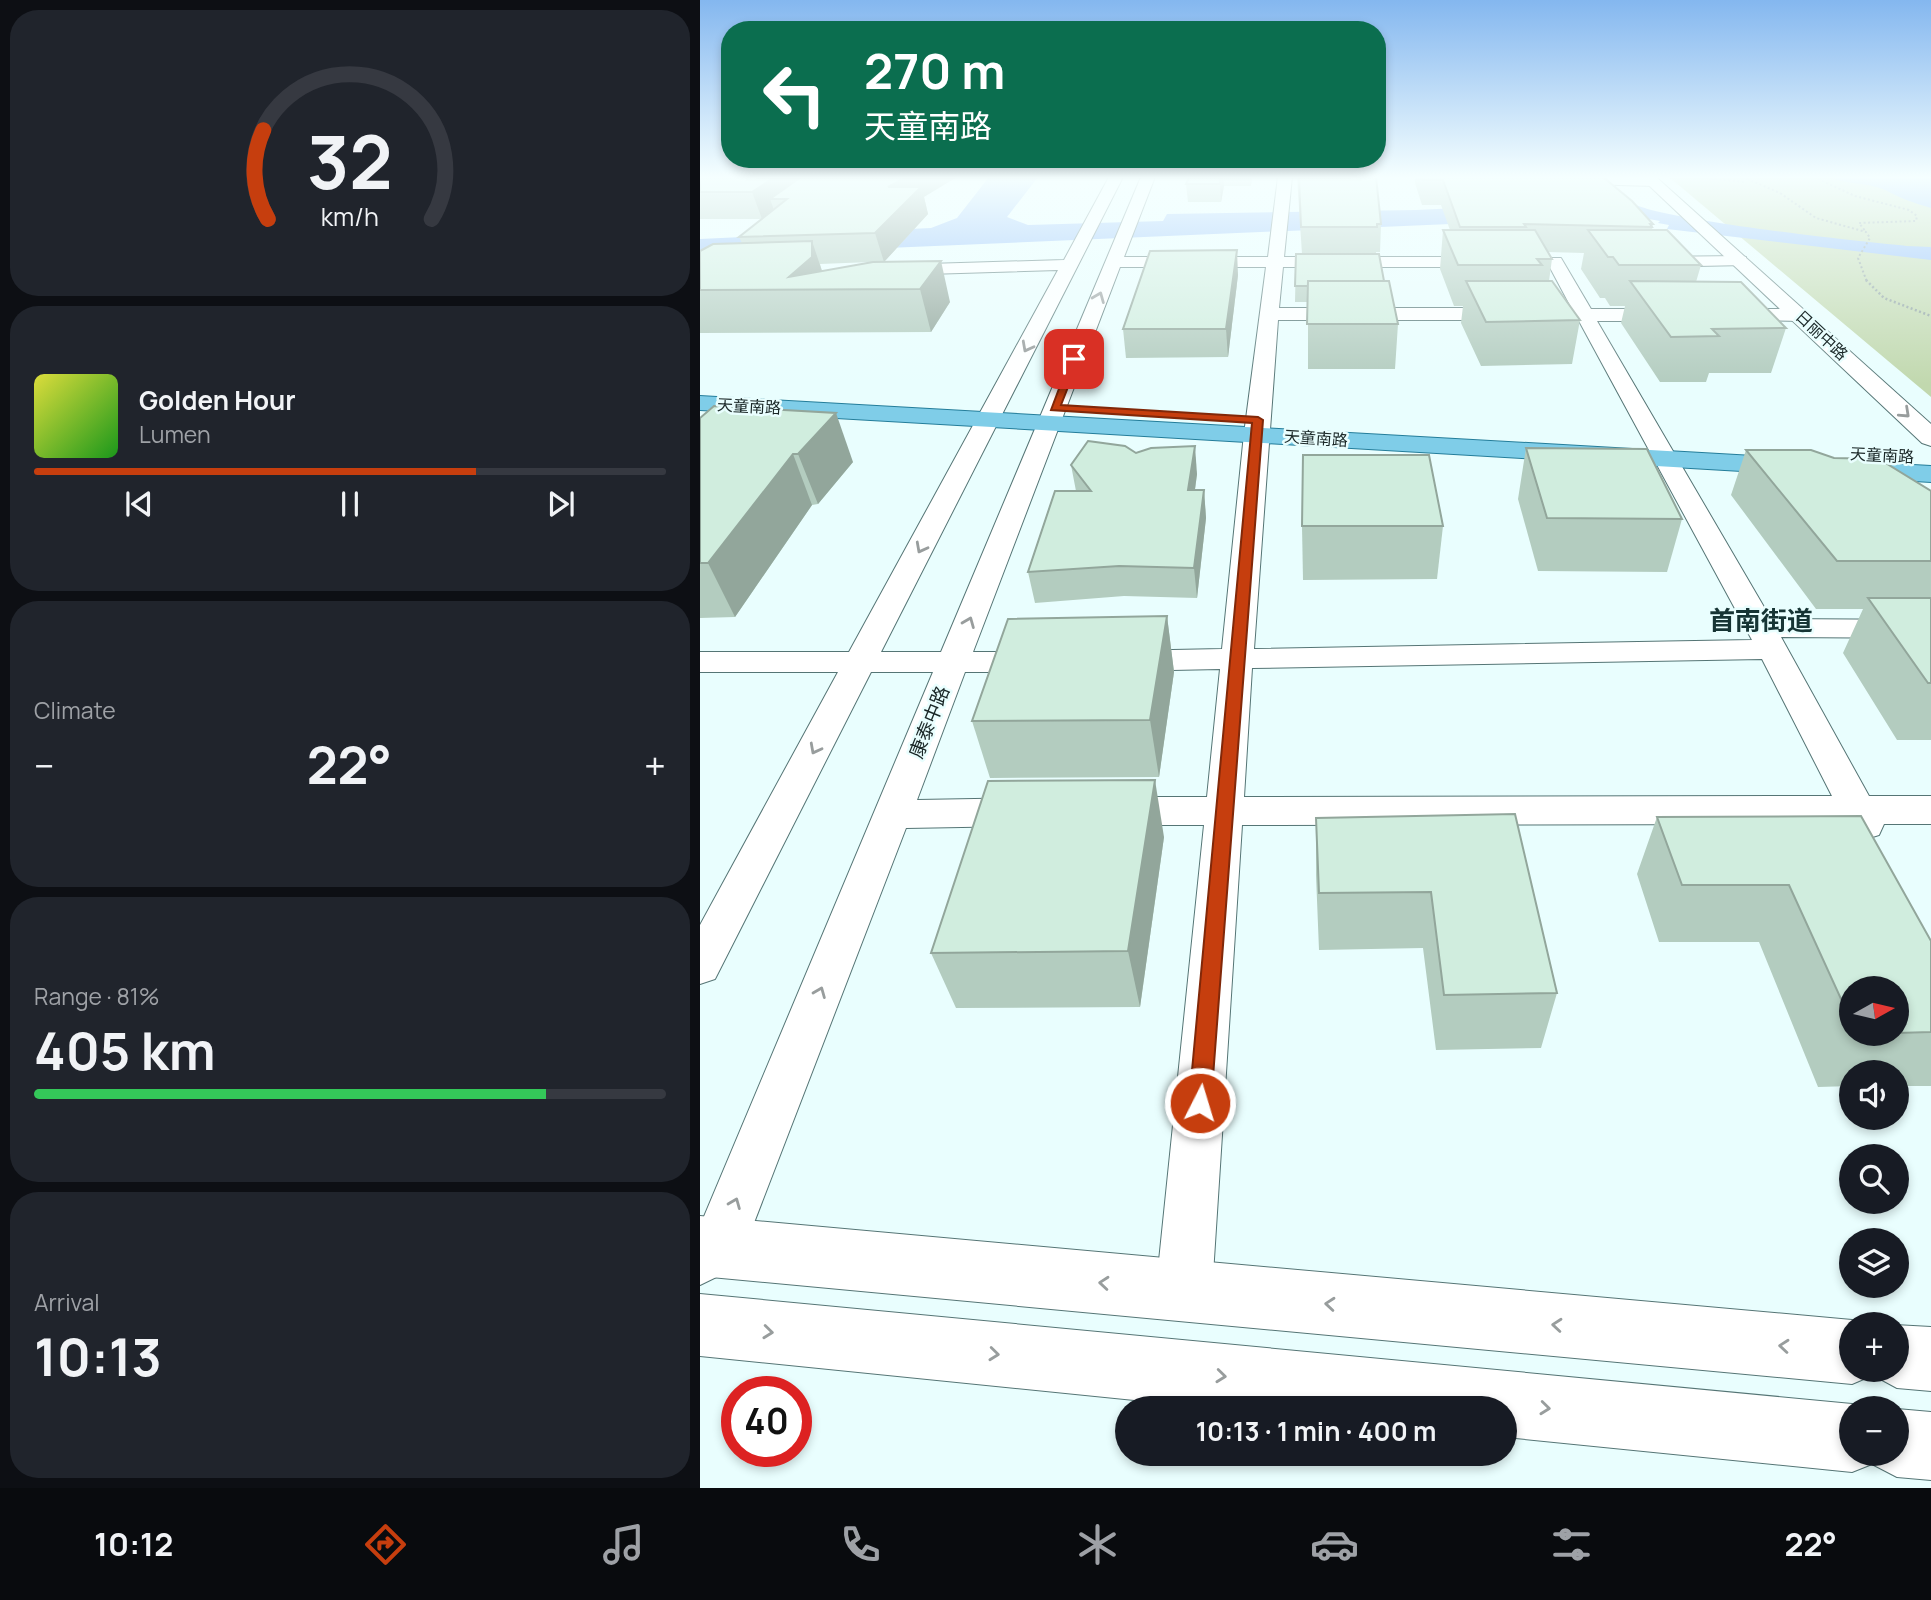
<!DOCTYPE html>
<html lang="en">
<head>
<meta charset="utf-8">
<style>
  :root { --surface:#171b24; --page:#20242c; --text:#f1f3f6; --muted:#9ea1a6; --line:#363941; --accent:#c63e0e }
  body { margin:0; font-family:Manrope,"Noto Sans SC",sans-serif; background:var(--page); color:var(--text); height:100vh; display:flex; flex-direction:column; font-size:26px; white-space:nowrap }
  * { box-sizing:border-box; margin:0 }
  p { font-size:23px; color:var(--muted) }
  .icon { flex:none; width:38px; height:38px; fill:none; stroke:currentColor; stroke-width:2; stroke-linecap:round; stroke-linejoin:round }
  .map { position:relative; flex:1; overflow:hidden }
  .side { display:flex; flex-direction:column; gap:10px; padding:10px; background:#0d0f14; width:700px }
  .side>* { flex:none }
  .top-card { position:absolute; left:21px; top:21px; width:665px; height:147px; border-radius:28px; box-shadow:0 4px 10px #0003; background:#0b6e4f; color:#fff; overflow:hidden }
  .needle { width:46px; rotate:82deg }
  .fabs { position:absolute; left:1139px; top:976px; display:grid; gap:14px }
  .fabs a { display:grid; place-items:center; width:70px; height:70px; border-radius:50%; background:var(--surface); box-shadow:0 4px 10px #0003; font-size:35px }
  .speed { position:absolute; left:21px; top:1376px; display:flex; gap:14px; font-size:35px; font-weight:700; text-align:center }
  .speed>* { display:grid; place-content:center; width:91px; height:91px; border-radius:50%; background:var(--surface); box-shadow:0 4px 10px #0003; line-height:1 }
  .speed .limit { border:10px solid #d22; background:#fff; color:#111 }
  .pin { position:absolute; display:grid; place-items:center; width:60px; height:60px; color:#fff; margin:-30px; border-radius:14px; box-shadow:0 4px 10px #0006 }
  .me { position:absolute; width:77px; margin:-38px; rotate:5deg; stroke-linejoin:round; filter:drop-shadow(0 0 5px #0008) }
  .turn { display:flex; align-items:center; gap:24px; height:147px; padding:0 28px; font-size:32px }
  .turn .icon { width:91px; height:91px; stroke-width:2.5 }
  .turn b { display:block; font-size:49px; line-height:60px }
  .big { font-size:52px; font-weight:700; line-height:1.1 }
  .side .tile { flex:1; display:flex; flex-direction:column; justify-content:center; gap:10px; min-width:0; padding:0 24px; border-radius:28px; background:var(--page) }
  .side .dial { align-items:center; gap:0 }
  .dial svg { height:182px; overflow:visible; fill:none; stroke:var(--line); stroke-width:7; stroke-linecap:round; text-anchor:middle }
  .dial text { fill:var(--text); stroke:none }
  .song { display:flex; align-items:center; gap:21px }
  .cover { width:84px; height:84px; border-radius:10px; background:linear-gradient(135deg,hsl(60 70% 55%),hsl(120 70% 35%)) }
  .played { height:7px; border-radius:4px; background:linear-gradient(90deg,var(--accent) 70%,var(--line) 70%) }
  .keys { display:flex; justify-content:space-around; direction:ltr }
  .heat { display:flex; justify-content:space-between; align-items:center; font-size:38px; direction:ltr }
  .charge { height:10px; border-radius:5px; background:linear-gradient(90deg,#34c759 81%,var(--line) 0) }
  .trip { position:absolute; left:415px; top:1396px; width:402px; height:70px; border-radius:35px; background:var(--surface); box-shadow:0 4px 10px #0003; font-weight:700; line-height:70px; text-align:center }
  .menu { display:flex; height:112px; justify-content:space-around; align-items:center; background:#090b0e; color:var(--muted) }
  .menu .icon { width:49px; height:49px }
  .menu .active { color:var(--accent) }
  .menu b { font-size:32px; color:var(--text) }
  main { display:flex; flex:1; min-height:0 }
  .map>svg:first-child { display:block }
</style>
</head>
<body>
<main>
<section class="side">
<div class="tile dial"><svg viewBox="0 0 100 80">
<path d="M14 69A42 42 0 1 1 86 69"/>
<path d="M14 69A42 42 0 0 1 12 30" stroke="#c63e0e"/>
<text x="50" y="56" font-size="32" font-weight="700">32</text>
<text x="50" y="72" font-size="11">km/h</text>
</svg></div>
<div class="tile">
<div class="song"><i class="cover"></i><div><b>Golden Hour</b><p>Lumen</p></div></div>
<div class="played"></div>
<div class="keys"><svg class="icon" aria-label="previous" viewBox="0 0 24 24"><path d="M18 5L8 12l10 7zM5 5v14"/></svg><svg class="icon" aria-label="pause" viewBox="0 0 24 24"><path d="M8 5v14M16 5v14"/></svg><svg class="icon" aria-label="next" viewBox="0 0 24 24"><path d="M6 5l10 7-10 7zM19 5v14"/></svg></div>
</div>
<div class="tile"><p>Climate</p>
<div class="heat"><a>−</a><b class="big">22°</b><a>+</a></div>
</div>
<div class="tile"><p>Range · 81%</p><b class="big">405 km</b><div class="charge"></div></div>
<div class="tile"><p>Arrival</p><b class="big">10:13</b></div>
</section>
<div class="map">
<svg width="1231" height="1488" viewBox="0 0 1231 1488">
  <rect width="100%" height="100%" fill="#e9fefe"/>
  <path fill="#c1d8ae" d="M969 177H1231V397Z"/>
  <g fill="#8fbbf9">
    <path d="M289 177H338L307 217 328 225 463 221 467 214 716 210 927 200C943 219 1167 242 1207 246L1231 247V260L967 229 969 225 958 223 960 221 921 214 914 217 0 256V239L231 228 257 218Z"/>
    <path d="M1130 177H1231V208C1214 203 1200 198 1185 190 1168 182 1147 185 1130 177Z"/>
  </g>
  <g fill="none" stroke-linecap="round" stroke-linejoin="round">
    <g stroke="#557575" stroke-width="2">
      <g id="tertiary">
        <path d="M409 177H423L181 652H241L441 177H455L424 257H568L578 177H592L584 257H788L796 262 788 267H583L579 308H808L817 314 808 320H578L554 649 1052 640 879 321H864L855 315 857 311 872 309 847 262 849 258H861L891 309H969L978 315 969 321H897L1071 619 1231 620V638L1081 637 1169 796H1231V824H1184L1179 835 1166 839 1153 835 1146 824 542 825 512 1290 504 1310 484 1318 464 1310 456 1290 504 825H412L399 821 393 811 399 801 412 797H507L520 669 423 671 412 668 407 661 412 654 423 651 522 649 544 434 566 267H420L273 652H339L350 655 355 662 350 669 339 672H265L217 800 325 798 338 802 344 812 338 822 325 826 206 828 37 1267 0 1285V1226L233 672H171L15 979 0 984V925L138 672H0V652H149L358 270 195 275 187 270 195 265 364 260ZM1062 659 1132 796 544 797 552 668Z"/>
        <path d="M770 177C797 177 949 172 961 182L954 186 777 181Z"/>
        <path d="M1040 256 1046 257V265L949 267 941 262 949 257Z"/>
        <path d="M1025 309H1101L1110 315 1101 321 1018 319 1016 315Z"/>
      </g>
    </g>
    <g stroke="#557575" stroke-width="2">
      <g id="secondary">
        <path d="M940 177H956L1231 424V446L1222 443Z"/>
        <path d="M0 1216 1152 1320 1163 1325H1152V1370H1197L1195 1325 1231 1327V1391L1197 1388 1173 1375 1152 1384 0 1276Z"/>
        <path d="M0 1294 1152 1404 1163 1409H1152V1454H1197V1409L1231 1412V1480L1197 1477 1172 1464 1152 1472 805 1437V1409H523L0 1356Z"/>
      </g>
    </g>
    <g stroke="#247d9a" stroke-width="2">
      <path id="primary" d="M0 396 1231 466V482L0 410Z"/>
    </g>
    <g stroke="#8d9f9f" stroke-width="2" stroke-dasharray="2 2.5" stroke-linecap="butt">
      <path d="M997 177 1046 182"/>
      <path d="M1043 177 1080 193 1116 218 1166 232 1170 238 1158 258 1167 282"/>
      <path d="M1114 177 1155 196 1209 210 1217 216 1216 221 1159 223 1166 232"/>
    </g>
    <path stroke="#8d9f9f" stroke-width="2.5" stroke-dasharray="2 2.5" stroke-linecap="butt" d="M1166 280 1184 298 1231 316"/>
    <use href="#tertiary" fill="#fff" fill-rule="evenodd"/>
    <use href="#secondary" fill="#fff" fill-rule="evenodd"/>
    <use href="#primary" fill="#7fcde8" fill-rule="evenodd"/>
  </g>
  <g fill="#b3ccbf" fill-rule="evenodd">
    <path d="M0 177 224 197 228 214 184 262 250 302 231 332 0 333V251L42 243 39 237 61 219H0ZM171 262 122 271 120 264Z"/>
    <path d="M489 177H552L551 186H524L521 202H488L486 184Z"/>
    <path d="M597 177H676L681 224 680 252H676V254L698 324 695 369H608V302H595L596 254H602Z"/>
    <path d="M715 177H903L953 224 952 230 1001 265 996 282 1086 328 1071 373H1009L1006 382H960L921 323 925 306H910L905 298H900L881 269 884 253 848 252 852 259 849 281 880 320 872 364 781 366 761 323 763 306H754L740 269 743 230H750L741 205H722L715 183Z"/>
    <path d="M538 275 528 357 426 358 423 329Z"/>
    <path d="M0 418 153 462 118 504 112 505 35 617 0 618Z"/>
    <path d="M826 448 982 519 967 572 838 571 818 499Z"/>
    <path d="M1046 450 1231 491V740H1197L1143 653 1163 609H1116L1031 495Z"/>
    <path d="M436 453 497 474 495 490H504L506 518 497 598 424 596 335 603 328 572 376 491 371 465Z"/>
    <path d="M602 526H743L737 579 603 580Z"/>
    <path d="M467 616 474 672 459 777 290 778 272 721Z"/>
    <path d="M815 814 857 993 841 1048 736 1050 723 948 619 950 616 875V818Z"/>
    <path d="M957 817 1231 941V1086H1197V1073H1152V1086L1118 1087 1059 942H959L937 874ZM1152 989H1197V1034H1152Z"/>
    <path d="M464 837 440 1007 256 1008 231 953Z"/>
  </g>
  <g fill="#92a69b">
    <path d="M75 177H118L87 199H70L74 210 62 219 52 192Z"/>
    <path d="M207 177H257L224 197 228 214 184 262 175 233 188 187Z"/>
    <path d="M521 177H523L524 186 521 202 520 184Z"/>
    <path d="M112 241 125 280 89 277Z"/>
    <path d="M537 250 538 275 528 357 526 329Z"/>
    <path d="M241 261 250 302 231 332 220 289Z"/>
    <path d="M136 413 153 462 118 504 98 454Z"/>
    <path d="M495 446 497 474 491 518 488 490Z"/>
    <path d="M93 454 112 505 35 617 8 563Z"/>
    <path d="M504 490 506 518 497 598 494 568Z"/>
    <path d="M467 616 474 672 459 777 450 720Z"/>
    <path d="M455 780 464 837 440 1007 428 951Z"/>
  </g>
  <g fill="#d0edde" stroke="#92a69b" stroke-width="2">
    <path d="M0 177H75L52 192H0Z"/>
    <path d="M101 177H207L188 187H221L175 233 39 237 87 199H70Z"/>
    <path d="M489 177H521L520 184H486Z"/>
    <path d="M599 177H676L681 224H677V227H601Z"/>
    <path d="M722 177H903L932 201 953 224H950L952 227 824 224 826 227H760L743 180H723Z"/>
    <path d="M743 230H835L852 259H837L842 265H758Z"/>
    <path d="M888 230H967L1001 265H919L913 257H908Z"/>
    <path d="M112 241V257L89 277 173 262 241 261 220 289 0 290V251L13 244Z"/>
    <path d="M537 250 526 329H423L450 251Z"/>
    <path d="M596 254H679L684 281H608V286H595Z"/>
    <path d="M608 281H689L698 324H607Z"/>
    <path d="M766 281H852L880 320 786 322Z"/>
    <path d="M930 281 1041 282 1086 328 1012 329 1019 336 971 337Z"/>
    <path d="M14 406 136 413 98 454H93L8 563H0V418Z"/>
    <path d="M388 441 425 446 436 453 451 448 495 446 488 490H504L494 568 419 566 328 572 355 491H391L371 465Z"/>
    <path d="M826 448 947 449 982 519 847 518Z"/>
    <path d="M1046 450H1111L1134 458 1179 459 1231 491V561H1137Z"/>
    <path d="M603 455H729L743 526H602Z"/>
    <path d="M1168 598H1231V683H1228Z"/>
    <path d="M467 616 450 720 272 721 308 619Z"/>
    <path d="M455 780 428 951 231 953 288 781Z"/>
    <path d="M815 814 857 993 744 995 731 892 619 893 616 818Z"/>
    <path d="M1161 816 1231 941V1032L1197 1033V989H1152V1023L1089 885H982L957 817Z"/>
  </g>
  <defs><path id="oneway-chevron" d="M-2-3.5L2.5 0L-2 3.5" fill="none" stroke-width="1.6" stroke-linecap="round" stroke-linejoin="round" transform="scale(1.75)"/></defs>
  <g stroke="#989d9d">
    <use href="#oneway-chevron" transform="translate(399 297) rotate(-68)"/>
    <use href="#oneway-chevron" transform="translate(327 347) rotate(118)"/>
    <use href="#oneway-chevron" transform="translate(1205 413) rotate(43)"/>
    <use href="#oneway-chevron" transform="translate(221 548) rotate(118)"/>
    <use href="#oneway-chevron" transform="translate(269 622) rotate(-68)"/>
    <use href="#oneway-chevron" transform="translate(115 749) rotate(118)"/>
    <use href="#oneway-chevron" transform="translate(120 992) rotate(-68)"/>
    <use href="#oneway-chevron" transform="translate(35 1203) rotate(-68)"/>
    <use href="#oneway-chevron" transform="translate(404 1283) rotate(-175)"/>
    <use href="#oneway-chevron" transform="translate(630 1304) rotate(-175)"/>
    <use href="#oneway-chevron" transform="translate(857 1325) rotate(-175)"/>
    <use href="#oneway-chevron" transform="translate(68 1332) rotate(6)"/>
    <use href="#oneway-chevron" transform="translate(1084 1346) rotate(-175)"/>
    <use href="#oneway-chevron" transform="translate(294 1354) rotate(6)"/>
    <use href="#oneway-chevron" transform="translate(521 1376) rotate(6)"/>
    <use href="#oneway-chevron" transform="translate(845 1408) rotate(6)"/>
  </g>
  <linearGradient id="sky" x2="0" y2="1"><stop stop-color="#84b7ef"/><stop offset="0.46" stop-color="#f5ffff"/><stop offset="1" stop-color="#f5ffff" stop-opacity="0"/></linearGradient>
  <rect width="1231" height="385" fill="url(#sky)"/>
  <path fill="#c63e0e" stroke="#812809" stroke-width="2" d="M371 357 379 359 361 405 558 417 563 420 511 1103 508 1110 500 1114 492 1110 489 1103 552 423 351 410Z"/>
  <g text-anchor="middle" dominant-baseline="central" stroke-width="5" stroke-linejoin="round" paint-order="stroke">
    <g font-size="16" fill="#192626" stroke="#e9fefe">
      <text transform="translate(1122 335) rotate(43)">日丽中路</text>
      <text transform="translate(49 406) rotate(3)">天童南路</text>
      <text transform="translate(616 438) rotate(4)">天童南路</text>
      <text transform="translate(1182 455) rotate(3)">天童南路</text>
    </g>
    <g font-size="19" fill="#192626" stroke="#e9fefe">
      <text transform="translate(229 722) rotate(-68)">康泰中路</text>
    </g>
    <g font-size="26" font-weight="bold" fill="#163434" stroke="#e9fefe">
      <text x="1061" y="620">首南街道</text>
    </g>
  </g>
</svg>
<div class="fabs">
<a><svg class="needle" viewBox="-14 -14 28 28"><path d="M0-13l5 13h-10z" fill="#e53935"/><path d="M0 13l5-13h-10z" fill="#9ea1a6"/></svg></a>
<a><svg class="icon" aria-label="sound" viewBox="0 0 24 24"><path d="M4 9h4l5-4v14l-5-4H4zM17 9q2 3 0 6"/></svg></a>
<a><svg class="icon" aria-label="search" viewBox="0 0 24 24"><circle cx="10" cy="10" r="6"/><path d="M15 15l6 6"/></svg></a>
<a><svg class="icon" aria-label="layers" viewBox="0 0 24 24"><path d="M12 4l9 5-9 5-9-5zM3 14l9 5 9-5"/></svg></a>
<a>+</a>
<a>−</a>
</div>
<div class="speed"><div class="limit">40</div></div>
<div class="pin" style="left:374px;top:359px;background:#d93025"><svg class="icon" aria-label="arrive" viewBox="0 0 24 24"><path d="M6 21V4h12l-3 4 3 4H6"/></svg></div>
<svg class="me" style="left:500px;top:1103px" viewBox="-20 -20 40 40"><circle r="17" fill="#c63e0e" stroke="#fff" stroke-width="3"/><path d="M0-11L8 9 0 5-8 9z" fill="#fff"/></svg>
<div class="trip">10:13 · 1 min · 400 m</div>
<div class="top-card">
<div class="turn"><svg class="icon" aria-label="left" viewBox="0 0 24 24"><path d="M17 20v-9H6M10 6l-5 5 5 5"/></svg><div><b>270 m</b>天童南路</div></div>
</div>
</div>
</main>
<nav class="menu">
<b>10:12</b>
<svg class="icon active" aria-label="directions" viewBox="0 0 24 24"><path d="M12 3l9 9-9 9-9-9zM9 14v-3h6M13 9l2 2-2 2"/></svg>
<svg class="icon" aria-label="music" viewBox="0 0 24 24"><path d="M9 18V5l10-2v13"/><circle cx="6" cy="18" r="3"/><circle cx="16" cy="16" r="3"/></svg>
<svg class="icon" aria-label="phone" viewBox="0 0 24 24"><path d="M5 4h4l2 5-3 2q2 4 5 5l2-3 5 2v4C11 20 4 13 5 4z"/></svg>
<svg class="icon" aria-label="climate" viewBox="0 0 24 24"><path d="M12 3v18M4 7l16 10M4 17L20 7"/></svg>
<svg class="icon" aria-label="car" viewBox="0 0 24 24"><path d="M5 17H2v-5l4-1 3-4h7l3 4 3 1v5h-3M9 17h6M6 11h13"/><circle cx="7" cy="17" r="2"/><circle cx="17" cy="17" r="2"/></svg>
<svg class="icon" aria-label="filters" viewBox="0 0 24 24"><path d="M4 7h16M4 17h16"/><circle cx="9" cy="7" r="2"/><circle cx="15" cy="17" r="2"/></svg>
<b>22°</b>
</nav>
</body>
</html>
